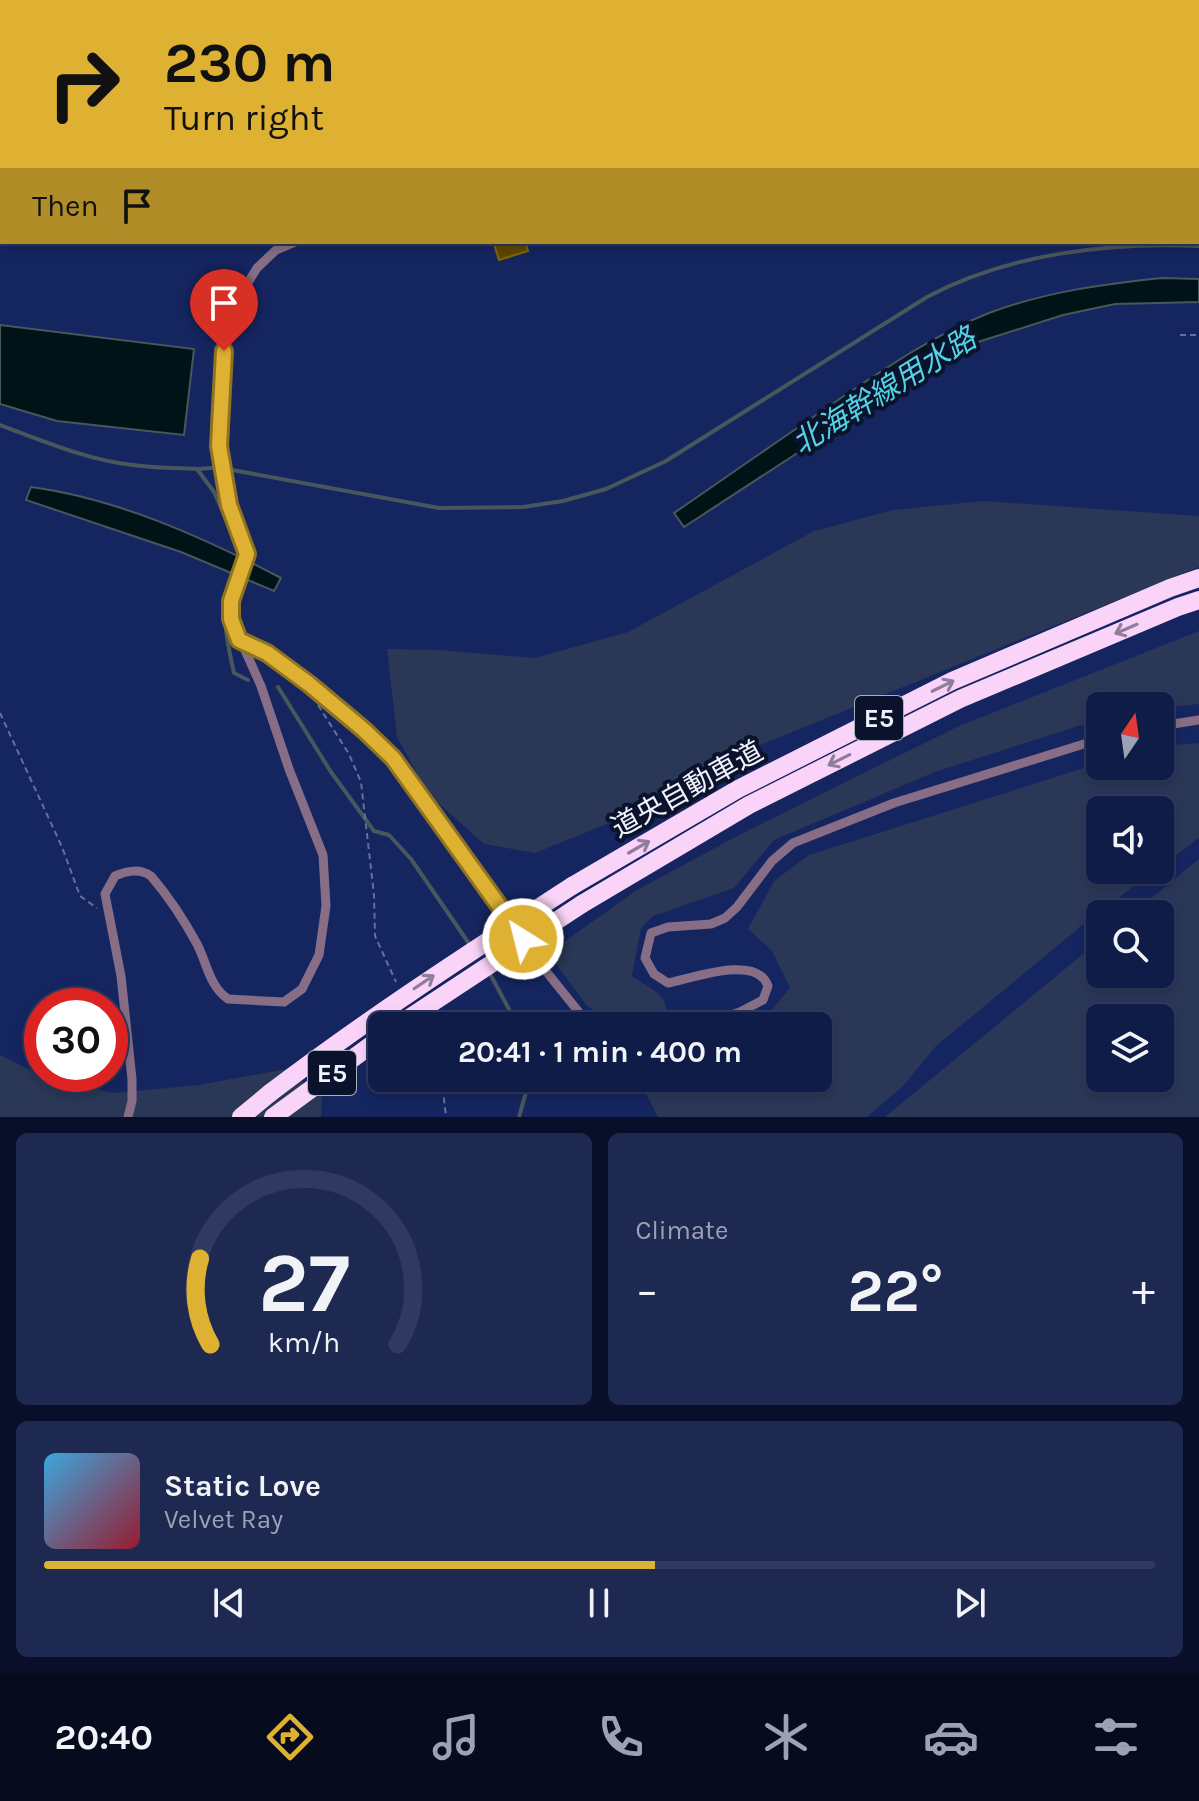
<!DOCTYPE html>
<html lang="en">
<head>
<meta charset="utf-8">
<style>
  :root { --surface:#101c48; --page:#1e2952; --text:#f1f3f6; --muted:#9ca1b4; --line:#303a60; --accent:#deb133 }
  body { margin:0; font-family:Karla,"Noto Sans JP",sans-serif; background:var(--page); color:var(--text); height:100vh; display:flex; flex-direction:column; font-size:30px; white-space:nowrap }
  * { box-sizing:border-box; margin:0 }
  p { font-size:26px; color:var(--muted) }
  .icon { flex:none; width:44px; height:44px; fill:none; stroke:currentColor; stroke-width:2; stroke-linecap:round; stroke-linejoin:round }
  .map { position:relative; height:1117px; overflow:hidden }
  .side { display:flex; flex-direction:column; gap:16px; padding:16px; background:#090f28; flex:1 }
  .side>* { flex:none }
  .banner { position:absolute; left:0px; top:0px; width:1200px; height:244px; box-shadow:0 4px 12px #0003,0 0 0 2px var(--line); background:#deb133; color:#111; overflow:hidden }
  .needle { width:52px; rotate:13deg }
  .fabs { position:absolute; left:1086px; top:692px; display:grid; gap:16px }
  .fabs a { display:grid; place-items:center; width:88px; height:88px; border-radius:12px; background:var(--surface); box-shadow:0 4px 12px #0003,0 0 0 2px var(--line); font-size:40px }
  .speed { position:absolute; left:24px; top:988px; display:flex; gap:16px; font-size:40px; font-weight:700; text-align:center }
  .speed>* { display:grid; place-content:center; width:104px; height:104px; border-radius:50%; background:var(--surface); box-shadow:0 4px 12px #0003,0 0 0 2px var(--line); line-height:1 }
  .speed .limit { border:12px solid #d22; background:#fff; color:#111 }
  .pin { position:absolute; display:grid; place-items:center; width:68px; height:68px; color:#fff; margin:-82px -34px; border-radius:50% 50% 50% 0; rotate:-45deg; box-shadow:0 0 8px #0007 }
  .pin .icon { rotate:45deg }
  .me { position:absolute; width:88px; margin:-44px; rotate:324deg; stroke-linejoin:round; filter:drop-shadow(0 0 6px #0008) }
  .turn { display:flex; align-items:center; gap:28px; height:168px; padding:0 32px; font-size:36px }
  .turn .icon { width:104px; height:104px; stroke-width:2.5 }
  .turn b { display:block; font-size:56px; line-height:68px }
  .then { display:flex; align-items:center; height:76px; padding:0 32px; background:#0003; gap:16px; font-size:30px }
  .big { font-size:60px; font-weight:700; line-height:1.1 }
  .side .card { flex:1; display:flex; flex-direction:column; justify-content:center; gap:12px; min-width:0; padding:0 28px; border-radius:12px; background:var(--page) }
  .side .dial { align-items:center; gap:0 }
  .dial svg { height:208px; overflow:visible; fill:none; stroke:var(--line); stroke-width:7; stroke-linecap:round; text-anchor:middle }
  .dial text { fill:var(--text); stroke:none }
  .song { display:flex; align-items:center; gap:24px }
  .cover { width:96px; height:96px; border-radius:12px; background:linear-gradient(135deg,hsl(200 70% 55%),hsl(350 70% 35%)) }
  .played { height:8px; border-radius:4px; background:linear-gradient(90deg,var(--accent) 55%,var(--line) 55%) }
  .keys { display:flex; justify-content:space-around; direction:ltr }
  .heat { display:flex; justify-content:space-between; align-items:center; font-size:44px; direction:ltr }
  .side .tiles { flex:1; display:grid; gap:16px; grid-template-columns:1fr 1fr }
  .card:last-child { grid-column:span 2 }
  .trip { position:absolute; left:368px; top:1012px; width:464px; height:80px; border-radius:12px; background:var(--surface); box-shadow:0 4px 12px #0003,0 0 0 2px var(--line); font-weight:700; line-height:80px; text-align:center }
  .dock { display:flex; height:128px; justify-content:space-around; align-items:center; background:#060b1d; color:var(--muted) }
  .dock .icon { width:56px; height:56px }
  .dock .on { color:var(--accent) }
  .dock b { font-size:36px; color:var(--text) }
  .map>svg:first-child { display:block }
</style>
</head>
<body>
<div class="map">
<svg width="1199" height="1117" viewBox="0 0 1199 1117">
  <rect width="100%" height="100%" fill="#152560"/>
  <g fill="#2a3757" fill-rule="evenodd">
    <path d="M983 501 1199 516V567L728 758 617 820 535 853 484 844 428 794 397 737 387 649 440 650 535 658 628 632 814 531 893 510Z"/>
    <path d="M1199 631V704L1160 708 1100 706V719L935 772 774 840 734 888 653 916 641 928 632 976C655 992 670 994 667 1026H615L587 1006 548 953 637 890 743 833 959 726Z"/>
    <path d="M1199 743V838L1160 867V810H1100V870H1156L1090 919 936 1046 903 1086 867 1117H658L638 1078H818V1026H754L761 1023 790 988 772 951 748 929 774 881 809 855 1100 763V766H1160V746Z"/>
    <path d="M1199 859V1117H885L1100 940V974H1160V914H1132ZM1100 1018H1160V1078H1100Z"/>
    <path d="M0 1055 48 1079 114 1093 199 1085 286 1069 322 1096 321 1117H0Z"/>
  </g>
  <g fill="#001418" stroke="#48575c" stroke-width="2">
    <path d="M1162 278 1199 279V302L1115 304 1063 315 978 342 877 401 684 527 674 513C735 471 795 429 856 388 898 360 941 332 989 313 1045 292 1103 284 1162 278Z"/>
    <path d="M0 325 194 349 184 435 57 421 0 404Z"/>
    <path d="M31 487C116 498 205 538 281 578L274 591 181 552 26 500Z"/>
  </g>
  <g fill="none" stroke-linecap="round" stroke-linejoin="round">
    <g stroke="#48575c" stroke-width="4">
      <path d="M0 425C43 441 87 460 133 465 154 468 176 468 197 469L214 492 241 553 238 562"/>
      <path d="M198 469 212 468"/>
      <path d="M232 470 439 508 523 507 563 501 606 489 666 461 927 297C1008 254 1108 242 1199 246"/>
      <path d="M235 570C221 616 224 627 234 673L248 680"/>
      <path d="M278 687 331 772 374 831 389 835 411 859 470 945"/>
      <path d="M489 972 518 1026"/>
      <path d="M519 1117 530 1078"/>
    </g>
  </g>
  <path fill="#5e4700" stroke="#846603" stroke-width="2" d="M500 242H525L528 251 499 260 494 244Z"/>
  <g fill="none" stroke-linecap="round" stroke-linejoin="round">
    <g stroke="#647098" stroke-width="2" stroke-dasharray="6 4" stroke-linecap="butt">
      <path d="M1180 335H1199"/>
      <path d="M318 705 349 754 361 782 374 895 375 936 396 982"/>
      <path d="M0 713 62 847 80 896 97 908"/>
      <path d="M439 1078 443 1090 446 1117"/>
    </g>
    <g stroke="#876e86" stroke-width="9">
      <path d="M239 640C297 668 347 713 393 758L541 965 590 1026"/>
      <path d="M1160 726 1199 720"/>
      <path d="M699 1026 740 1012 763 1000 768 986C757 954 693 978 668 983L654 974 645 958 651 933 668 927 711 924 725 918 737 907 772 861 793 843 894 803 1100 739"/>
      <path d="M128 1117 132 1101V1079L121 976 105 894 115 876C127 871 139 868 151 876 169 897 184 920 197 944 207 963 209 986 228 999L284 1002 302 989 319 955 326 906 323 855 289 769 261 686 231 619V601L247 554 229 505 219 446 221 380 227 329 239 297 257 268 276 250 295 242"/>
    </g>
    <path stroke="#876e86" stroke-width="12" d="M1198 108H1199"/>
    <g stroke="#bc93ba" stroke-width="14">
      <path d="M277 0 294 2"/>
      <path d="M859 2 862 0"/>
    </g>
    <g stroke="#fad4f8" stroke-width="18">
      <path d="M572 886 738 789 952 681 1170 588 1199 578"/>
      <path d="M582 904 749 805 960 699 1178 607 1199 600"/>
      <path d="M241 1117 270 1093"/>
      <path d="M273 1117 382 1037"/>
    </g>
    <g stroke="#fad4f8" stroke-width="18">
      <path d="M397 1026 582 904"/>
      <path d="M270 1093C367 1019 469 953 572 886"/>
    </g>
  </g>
  <defs><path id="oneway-shaft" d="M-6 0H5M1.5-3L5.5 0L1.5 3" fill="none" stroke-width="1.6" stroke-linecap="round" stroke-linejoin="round" transform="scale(2)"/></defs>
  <g stroke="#8e7d9c">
    <use href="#oneway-shaft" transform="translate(1126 629) rotate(157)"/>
    <use href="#oneway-shaft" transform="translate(943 686) rotate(-26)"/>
    <use href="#oneway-shaft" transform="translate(839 760) rotate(153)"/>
    <use href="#oneway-shaft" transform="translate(639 847) rotate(-30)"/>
    <use href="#oneway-shaft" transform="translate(424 982) rotate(-34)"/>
  </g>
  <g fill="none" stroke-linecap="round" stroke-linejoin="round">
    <g stroke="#907321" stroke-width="20">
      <path id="route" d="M224 351 219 446 229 505 247 554 231 601V619L239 640 267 653 309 684 364 730 393 758 523 939"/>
    </g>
    <use href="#route" stroke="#deb133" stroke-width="14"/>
  </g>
  <g text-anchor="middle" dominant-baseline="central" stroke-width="8" stroke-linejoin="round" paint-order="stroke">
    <g fill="#0a122c" stroke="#abb0bd" stroke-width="2">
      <rect x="855" y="696" width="48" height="44" rx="6"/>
      <rect x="308" y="1051" width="48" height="44" rx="6"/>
    </g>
    <g font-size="26" font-weight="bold" fill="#f0f3fb">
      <text x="879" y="718">E5</text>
      <text x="332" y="1073">E5</text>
    </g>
    <g font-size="28" fill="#f0f3fb" stroke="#0a122c">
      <text transform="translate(687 789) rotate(-29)">道央自動車道</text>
    </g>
    <g font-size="30" font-style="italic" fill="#51d3e4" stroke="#0a122c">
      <text transform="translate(884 391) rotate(-32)">北海幹線用水路</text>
    </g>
  </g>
</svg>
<div class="fabs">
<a><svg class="needle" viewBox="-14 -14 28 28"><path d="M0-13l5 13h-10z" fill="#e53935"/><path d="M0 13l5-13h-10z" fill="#9ca1b4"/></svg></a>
<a><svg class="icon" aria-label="sound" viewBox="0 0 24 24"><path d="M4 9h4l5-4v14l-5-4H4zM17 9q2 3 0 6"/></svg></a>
<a><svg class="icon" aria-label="search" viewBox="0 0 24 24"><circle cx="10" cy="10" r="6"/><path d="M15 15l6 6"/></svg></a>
<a><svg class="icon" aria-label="layers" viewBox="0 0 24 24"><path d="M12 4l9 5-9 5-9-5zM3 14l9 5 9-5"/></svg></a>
</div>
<div class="speed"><div class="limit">30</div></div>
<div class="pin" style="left:224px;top:351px;background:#d93025"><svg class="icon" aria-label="arrive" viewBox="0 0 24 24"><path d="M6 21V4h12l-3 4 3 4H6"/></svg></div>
<svg class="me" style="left:523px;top:939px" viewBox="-20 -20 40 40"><circle r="17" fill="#deb133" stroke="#fff" stroke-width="3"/><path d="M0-11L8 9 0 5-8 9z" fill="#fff"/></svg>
<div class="trip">20:41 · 1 min · 400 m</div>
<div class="banner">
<div class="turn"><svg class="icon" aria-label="right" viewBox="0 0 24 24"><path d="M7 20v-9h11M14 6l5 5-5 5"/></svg><div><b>230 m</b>Turn right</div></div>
<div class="then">Then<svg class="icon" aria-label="arrive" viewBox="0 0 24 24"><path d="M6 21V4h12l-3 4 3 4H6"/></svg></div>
</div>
</div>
<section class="side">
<div class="tiles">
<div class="card dial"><svg viewBox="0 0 100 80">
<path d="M14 69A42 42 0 1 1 86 69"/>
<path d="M14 69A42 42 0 0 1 10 36" stroke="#deb133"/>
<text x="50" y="56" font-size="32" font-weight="700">27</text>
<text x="50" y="72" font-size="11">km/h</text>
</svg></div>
<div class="card"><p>Climate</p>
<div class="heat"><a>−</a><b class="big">22°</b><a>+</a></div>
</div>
<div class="card">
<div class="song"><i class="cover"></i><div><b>Static Love</b><p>Velvet Ray</p></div></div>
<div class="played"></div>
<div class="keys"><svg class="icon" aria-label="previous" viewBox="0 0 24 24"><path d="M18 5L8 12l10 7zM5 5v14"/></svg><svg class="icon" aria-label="pause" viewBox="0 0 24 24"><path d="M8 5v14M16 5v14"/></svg><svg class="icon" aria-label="next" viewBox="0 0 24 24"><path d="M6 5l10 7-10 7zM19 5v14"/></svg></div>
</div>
</div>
</section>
<nav class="dock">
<b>20:40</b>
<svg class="icon on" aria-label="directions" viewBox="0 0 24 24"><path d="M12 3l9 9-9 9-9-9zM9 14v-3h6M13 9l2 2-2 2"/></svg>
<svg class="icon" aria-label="music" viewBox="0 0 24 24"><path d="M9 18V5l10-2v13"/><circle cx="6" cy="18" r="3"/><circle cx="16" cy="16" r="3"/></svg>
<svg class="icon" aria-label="phone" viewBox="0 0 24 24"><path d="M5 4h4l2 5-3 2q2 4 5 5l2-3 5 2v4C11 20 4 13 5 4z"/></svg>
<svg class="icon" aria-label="climate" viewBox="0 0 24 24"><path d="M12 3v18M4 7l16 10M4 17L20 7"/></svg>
<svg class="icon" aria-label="car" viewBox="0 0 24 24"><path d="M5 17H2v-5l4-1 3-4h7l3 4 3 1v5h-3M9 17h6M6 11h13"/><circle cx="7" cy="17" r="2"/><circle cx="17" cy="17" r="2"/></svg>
<svg class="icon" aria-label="filters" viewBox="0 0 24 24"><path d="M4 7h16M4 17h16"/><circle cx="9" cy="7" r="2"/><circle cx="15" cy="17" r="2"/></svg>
</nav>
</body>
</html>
